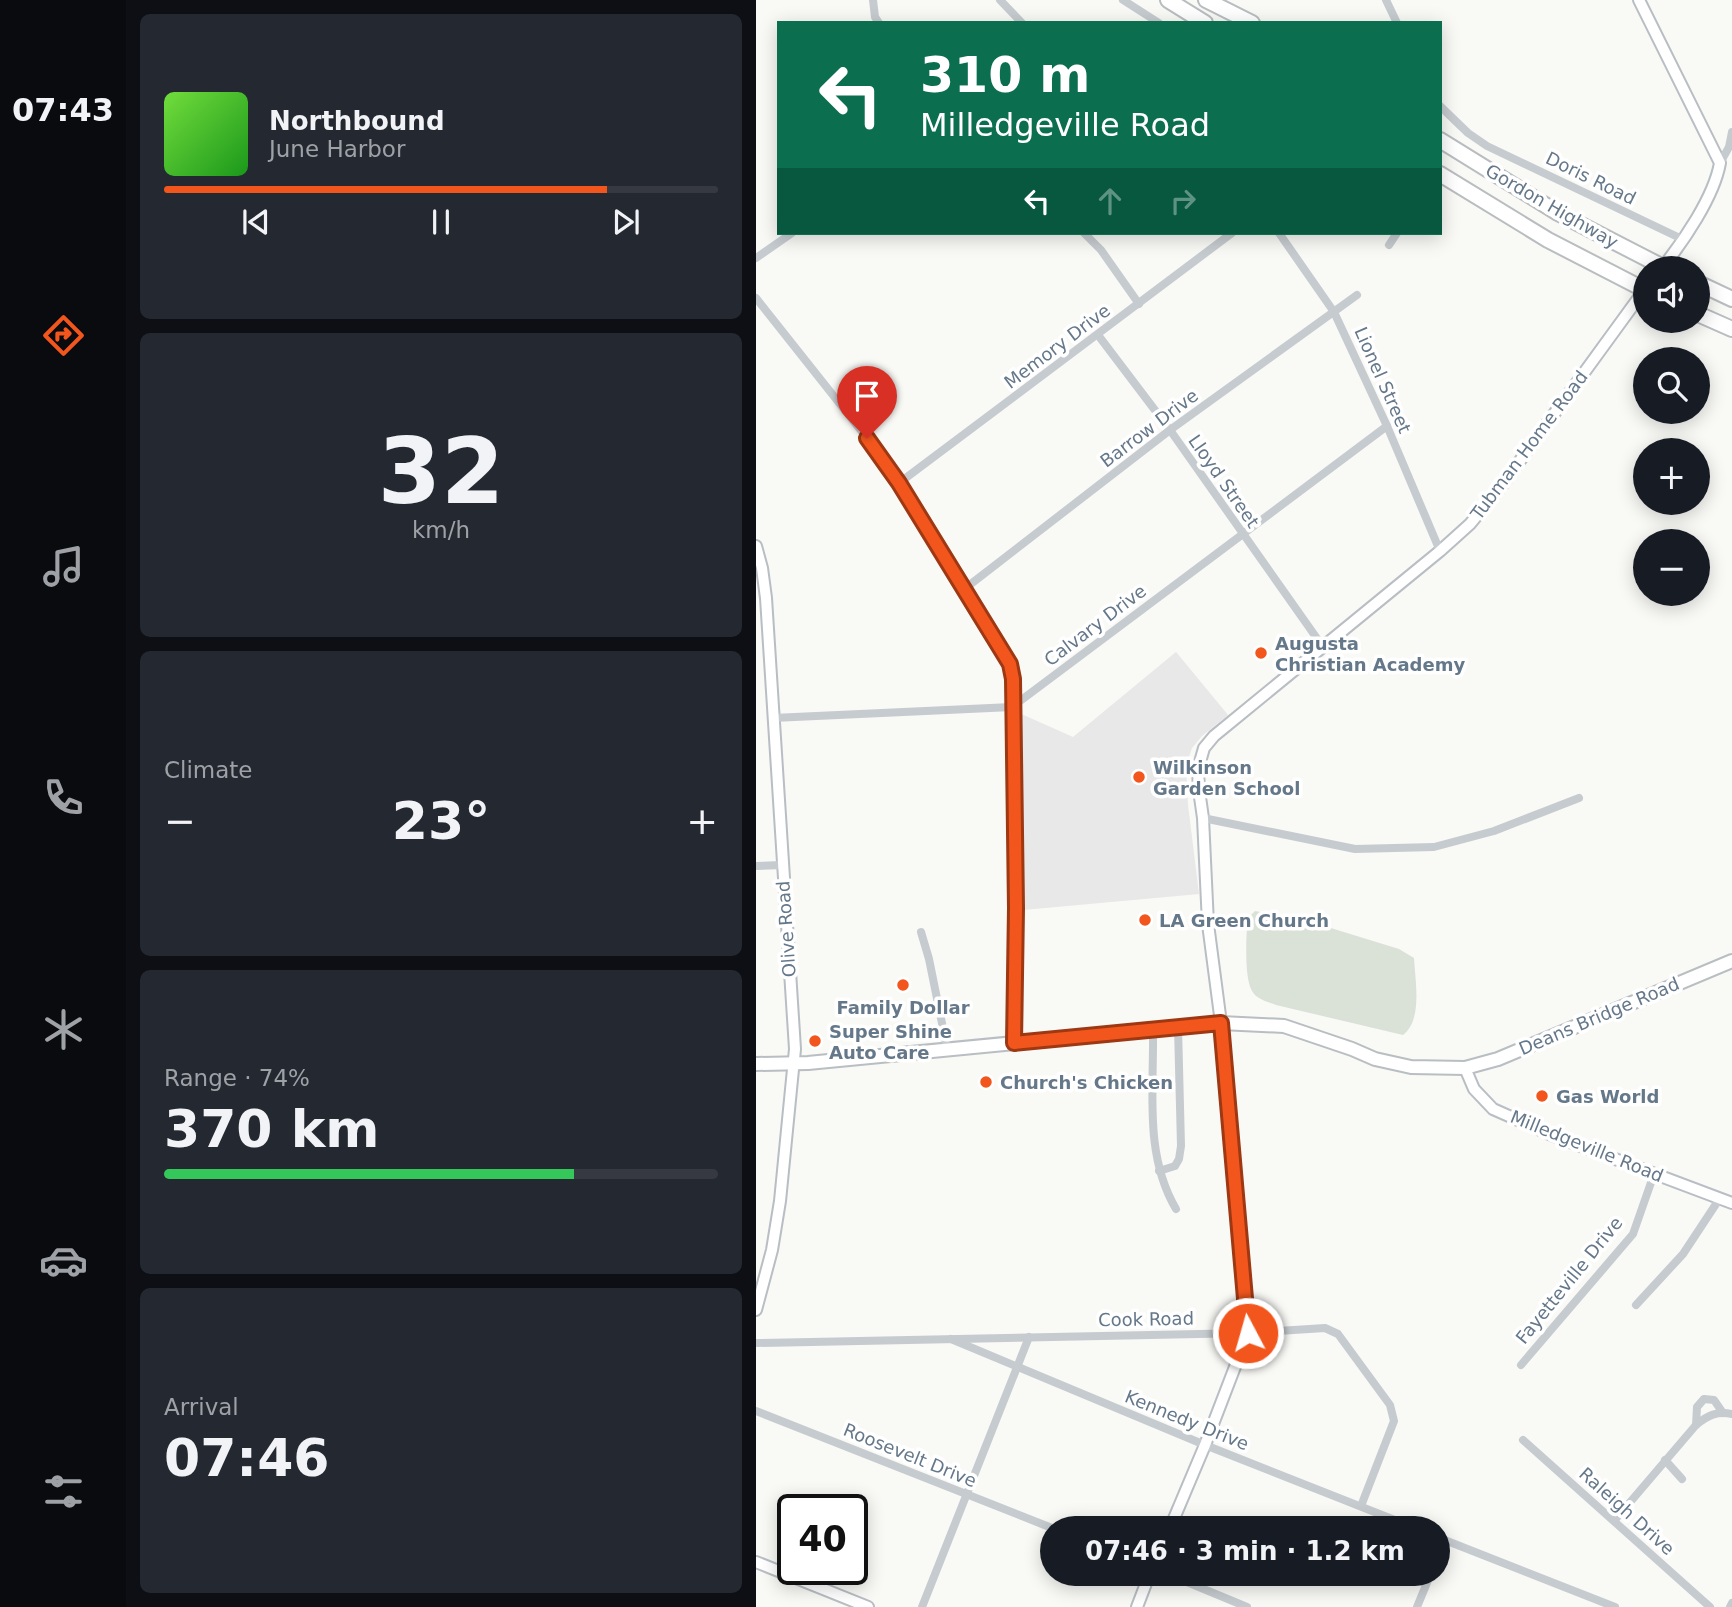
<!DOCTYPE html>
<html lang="en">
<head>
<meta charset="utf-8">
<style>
  :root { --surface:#171b24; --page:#242831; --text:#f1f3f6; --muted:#9ea1a6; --line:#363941; --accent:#f2561d }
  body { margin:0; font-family:"DejaVu Sans",sans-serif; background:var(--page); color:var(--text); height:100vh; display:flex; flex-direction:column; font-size:26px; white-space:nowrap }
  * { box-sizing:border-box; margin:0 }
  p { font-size:23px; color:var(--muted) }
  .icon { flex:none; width:38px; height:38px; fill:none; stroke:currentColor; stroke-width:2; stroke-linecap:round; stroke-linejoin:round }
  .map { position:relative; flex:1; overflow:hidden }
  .drawer { display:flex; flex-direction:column; gap:14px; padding:14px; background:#0d0f14; width:630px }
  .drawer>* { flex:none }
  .hud { position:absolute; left:21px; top:21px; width:665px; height:214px; border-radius:0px; box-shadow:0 4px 18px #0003; background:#0b6e4f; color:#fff; overflow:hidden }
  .buttons { position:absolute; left:877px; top:256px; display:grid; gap:14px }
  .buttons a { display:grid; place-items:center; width:77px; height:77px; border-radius:50%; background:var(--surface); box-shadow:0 4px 18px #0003; font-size:35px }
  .speed { position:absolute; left:21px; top:1494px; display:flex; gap:14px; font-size:35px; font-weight:700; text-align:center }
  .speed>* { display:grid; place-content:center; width:91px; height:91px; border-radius:50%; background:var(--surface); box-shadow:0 4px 18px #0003; line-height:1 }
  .speed .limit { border:4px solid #111; border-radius:10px; background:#fff; color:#111 }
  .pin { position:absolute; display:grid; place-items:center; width:60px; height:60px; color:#fff; margin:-72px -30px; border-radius:50% 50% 50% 0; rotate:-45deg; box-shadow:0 0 7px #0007 }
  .pin .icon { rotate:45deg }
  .me { position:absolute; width:77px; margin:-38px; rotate:354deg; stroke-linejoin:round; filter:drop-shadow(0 0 5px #0008) }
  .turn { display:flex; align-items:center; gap:24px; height:147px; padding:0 28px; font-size:32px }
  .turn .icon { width:91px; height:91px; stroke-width:2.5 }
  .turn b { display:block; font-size:49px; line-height:60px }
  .lanes { display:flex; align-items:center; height:66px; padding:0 28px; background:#0003; justify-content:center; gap:35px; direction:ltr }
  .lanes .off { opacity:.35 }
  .big { font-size:52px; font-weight:600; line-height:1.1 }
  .drawer .widget { flex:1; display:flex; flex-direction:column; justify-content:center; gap:10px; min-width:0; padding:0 24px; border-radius:10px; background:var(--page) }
  .drawer .dial { align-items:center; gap:0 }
  .dial b { font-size:91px; line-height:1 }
  .song { display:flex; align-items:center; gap:21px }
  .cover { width:84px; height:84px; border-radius:10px; background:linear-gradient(135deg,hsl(100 70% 55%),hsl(120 70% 35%)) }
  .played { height:7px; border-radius:4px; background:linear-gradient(90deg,var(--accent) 80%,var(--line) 80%) }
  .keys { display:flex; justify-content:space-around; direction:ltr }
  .heat { display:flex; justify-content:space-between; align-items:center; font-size:38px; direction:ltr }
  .charge { height:10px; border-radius:5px; background:linear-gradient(90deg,#34c759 74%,var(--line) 0) }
  .trip { position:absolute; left:284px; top:1516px; width:410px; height:70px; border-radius:35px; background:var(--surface); box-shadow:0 4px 18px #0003; font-weight:600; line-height:70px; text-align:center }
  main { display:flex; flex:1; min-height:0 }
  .tabs { display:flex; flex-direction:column; width:126px; justify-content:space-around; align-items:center; background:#090b0e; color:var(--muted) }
  .tabs .icon { width:49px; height:49px }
  .tabs .selected { color:var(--accent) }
  .tabs b { font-size:32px; color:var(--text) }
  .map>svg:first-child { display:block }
</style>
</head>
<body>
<main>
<nav class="tabs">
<b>07:43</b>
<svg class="icon selected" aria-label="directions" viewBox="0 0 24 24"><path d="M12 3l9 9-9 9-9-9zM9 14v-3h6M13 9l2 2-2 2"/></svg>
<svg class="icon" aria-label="music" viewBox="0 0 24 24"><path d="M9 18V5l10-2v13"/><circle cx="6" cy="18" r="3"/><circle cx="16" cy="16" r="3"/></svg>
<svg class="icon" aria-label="phone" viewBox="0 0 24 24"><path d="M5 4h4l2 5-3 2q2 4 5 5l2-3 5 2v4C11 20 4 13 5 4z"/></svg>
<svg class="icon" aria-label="climate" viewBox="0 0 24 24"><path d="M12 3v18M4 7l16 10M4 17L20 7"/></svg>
<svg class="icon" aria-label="car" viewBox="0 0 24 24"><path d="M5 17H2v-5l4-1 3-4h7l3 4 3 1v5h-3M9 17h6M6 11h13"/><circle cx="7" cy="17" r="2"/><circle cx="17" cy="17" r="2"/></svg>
<svg class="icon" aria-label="filters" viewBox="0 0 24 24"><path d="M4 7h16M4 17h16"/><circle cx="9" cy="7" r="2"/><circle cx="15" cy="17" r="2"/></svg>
</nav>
<section class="drawer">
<div class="widget">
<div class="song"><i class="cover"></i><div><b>Northbound</b><p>June Harbor</p></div></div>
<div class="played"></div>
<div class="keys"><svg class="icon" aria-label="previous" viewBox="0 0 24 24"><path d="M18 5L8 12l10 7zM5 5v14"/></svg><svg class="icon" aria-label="pause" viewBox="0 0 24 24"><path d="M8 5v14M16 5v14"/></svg><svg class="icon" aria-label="next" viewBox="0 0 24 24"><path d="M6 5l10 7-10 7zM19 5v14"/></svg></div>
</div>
<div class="widget dial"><b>32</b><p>km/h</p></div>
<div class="widget"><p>Climate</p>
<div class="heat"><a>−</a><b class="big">23°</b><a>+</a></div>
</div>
<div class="widget"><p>Range · 74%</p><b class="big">370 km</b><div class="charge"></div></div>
<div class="widget"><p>Arrival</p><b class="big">07:46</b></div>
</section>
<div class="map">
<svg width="976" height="1607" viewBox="0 0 976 1607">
  <rect width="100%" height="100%" fill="#f9f9f6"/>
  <path fill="#e7e8e7" d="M420 652 472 715 446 736 436 748 430 766 432 805 443 894 267 910 263 713 317 737Z"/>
  <path fill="#dae1d7" d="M499 911 552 921 643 949 658 958C659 980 667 1020 647 1035L520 1005C512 1002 500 999 496 991 488 977 490 934 492 918Z"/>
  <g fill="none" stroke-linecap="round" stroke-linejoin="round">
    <g stroke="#b8bec3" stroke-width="14">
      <g id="secondary">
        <path d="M883 0 964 163C958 197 927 242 906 268"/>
        <path d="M0 546 6 568 10 598 39 1049 24 1201 16 1250 0 1310"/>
        <path d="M709 1068 718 1089 737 1109 798 1136 976 1203"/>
        <path d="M414 1528 449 1445 492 1333 465 1023 452 924 447 818 443 790 442 769 448 748 458 736 684 551 714 524 747 484 889 289"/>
        <path d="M0 1562 112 1607"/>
        <path d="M381 1607 394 1573"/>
      </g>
    </g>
    <g stroke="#b9bec2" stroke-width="16">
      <path id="primary" d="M0 1064 52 1063 465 1023 528 1026 596 1049 619 1059 655 1067 709 1068 742 1059 976 961"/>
    </g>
    <g stroke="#b9bdc0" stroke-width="18">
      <g id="highway">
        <path d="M412 0 449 23"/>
        <path d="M450 0 496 23"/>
        <path d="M684 140 802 213 909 268"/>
        <path d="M684 174 792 240 889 290"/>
        <path d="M942 283 976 299"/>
        <path d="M942 314 976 329"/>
      </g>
    </g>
    <g stroke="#c6cbcf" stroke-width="8">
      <path d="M117 0 119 17 123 23"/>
      <path d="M244 0 266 23"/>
      <path d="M367 0 403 23"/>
      <path d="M630 0 641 23"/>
      <path d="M684 106 712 133 731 146 926 239"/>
      <path d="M964 163 973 147 976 132"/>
      <path d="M328 233 345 250 383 304"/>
      <path d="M523 233 578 312 631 426 684 551"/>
      <path d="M633 245 641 233"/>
      <path d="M0 258 36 233"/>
      <path d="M0 298 111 438 143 483 254 664 257 679 258 745 259 1043"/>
      <path d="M342 335 414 430 567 647"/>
      <path d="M143 483 476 233"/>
      <path d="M207 590 414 430 601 295"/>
      <path d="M17 718 256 707 631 426"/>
      <path d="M447 818 599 849 678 847 738 831 823 798"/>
      <path d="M0 866 26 865"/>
      <path d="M165 932 173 959 191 1048"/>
      <path d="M397 1030C398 1090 388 1155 420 1209"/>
      <path d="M403 1171 419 1166 423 1159 425 1146 422 1027"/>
      <path d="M880 1305 927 1254 964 1198"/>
      <path d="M195 1339 449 1445 659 1528"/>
      <path d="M0 1343 492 1333 569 1328 582 1334 634 1405 638 1421 605 1506"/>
      <path d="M765 1365 877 1234 898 1174"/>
      <path d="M0 1411 296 1528"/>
      <path d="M940 1425 941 1407 948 1399 958 1400 967 1413"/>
      <path d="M767 1440 954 1607"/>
      <path d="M909 1460 926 1479"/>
      <path d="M858 1521 940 1425C952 1415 961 1411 976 1414"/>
      <path d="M681 1537 859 1607"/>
      <path d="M681 1560 689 1540"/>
      <path d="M409 1573 491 1607"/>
      <path d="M166 1607 273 1337"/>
      <path d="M661 1607 675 1573"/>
      <path d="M974 1607 976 1603"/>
    </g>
    <use href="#secondary" stroke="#fff" stroke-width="10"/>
    <use href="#primary" stroke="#fff" stroke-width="12"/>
    <use href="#highway" stroke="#fff" stroke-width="14"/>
  </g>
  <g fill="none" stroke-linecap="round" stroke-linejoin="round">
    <g stroke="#9d3813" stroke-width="18">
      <path id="route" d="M111 438 143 483 254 664 257 679 260 908 258 1043 465 1023 492 1333"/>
    </g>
    <use href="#route" stroke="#f2561d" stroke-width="12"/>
  </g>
  <g fill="#f2561d" stroke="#fff" stroke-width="2.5">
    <circle cx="505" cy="653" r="7"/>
    <circle cx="383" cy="777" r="7"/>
    <circle cx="389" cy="920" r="7"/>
    <circle cx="147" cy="985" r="7"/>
    <circle cx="59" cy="1041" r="7"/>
    <circle cx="230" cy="1082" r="7"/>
    <circle cx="786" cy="1096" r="7"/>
  </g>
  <g text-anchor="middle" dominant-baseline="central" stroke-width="7" stroke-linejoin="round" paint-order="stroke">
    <g font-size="18" fill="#65788a" stroke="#fff">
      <text transform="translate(835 178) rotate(26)">Doris Road</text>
      <text transform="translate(796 206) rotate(30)">Gordon Highway</text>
      <text transform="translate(301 346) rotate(-37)">Memory Drive</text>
      <text transform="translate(627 380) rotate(66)">Lionel Street</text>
      <text transform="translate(393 428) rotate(-37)">Barrow Drive</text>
      <text transform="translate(773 445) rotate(-53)">Tubman Home Road</text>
      <text transform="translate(468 481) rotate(55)">Lloyd Street</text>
      <text transform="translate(339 625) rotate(-37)">Calvary Drive</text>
      <text transform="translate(30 929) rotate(-94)">Olive Road</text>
      <text transform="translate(843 1016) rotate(-23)">Deans Bridge Road</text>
      <text transform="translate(831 1146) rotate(22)">Milledgeville Road</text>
      <text transform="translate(813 1280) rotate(-51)">Fayetteville Drive</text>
      <text transform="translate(390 1319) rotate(-1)">Cook Road</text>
      <text transform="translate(431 1420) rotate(22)">Kennedy Drive</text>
      <text transform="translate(154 1455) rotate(22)">Roosevelt Drive</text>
      <text transform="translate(871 1511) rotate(42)">Raleigh Drive</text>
    </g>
    <g font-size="18" font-weight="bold" fill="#65788a" stroke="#fff" text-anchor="start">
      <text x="519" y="643">Augusta<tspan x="519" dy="21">Christian Academy</tspan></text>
      <text x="397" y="767">Wilkinson<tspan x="397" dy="21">Garden School</tspan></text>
      <text x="403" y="920">LA Green Church</text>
      <text x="147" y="1007" text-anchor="middle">Family Dollar</text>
      <text x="73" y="1031">Super Shine<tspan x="73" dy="21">Auto Care</tspan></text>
      <text x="244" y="1082">Church's Chicken</text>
      <text x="800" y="1096">Gas World</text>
    </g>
  </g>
</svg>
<div class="buttons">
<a><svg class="icon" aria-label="sound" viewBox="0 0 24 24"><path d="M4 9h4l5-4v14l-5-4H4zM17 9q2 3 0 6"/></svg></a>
<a><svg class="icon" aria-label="search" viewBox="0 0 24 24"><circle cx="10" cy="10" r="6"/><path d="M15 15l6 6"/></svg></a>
<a>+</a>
<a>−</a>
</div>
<div class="speed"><div class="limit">40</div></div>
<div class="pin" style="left:111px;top:438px;background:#d93025"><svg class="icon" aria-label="arrive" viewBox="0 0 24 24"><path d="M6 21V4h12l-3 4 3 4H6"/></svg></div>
<svg class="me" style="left:492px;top:1333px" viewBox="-20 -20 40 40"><circle r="17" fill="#f2561d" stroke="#fff" stroke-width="3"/><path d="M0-11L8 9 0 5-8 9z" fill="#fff"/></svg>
<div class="trip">07:46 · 3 min · 1.2 km</div>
<div class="hud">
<div class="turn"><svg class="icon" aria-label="left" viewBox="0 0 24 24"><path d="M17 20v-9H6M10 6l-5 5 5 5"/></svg><div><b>310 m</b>Milledgeville Road</div></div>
<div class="lanes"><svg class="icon" aria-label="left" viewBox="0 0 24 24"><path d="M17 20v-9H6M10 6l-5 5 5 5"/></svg><svg class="icon off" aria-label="ahead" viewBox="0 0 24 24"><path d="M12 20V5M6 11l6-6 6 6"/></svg><svg class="icon off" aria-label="right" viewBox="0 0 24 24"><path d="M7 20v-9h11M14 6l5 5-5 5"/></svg></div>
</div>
</div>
</main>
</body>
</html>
